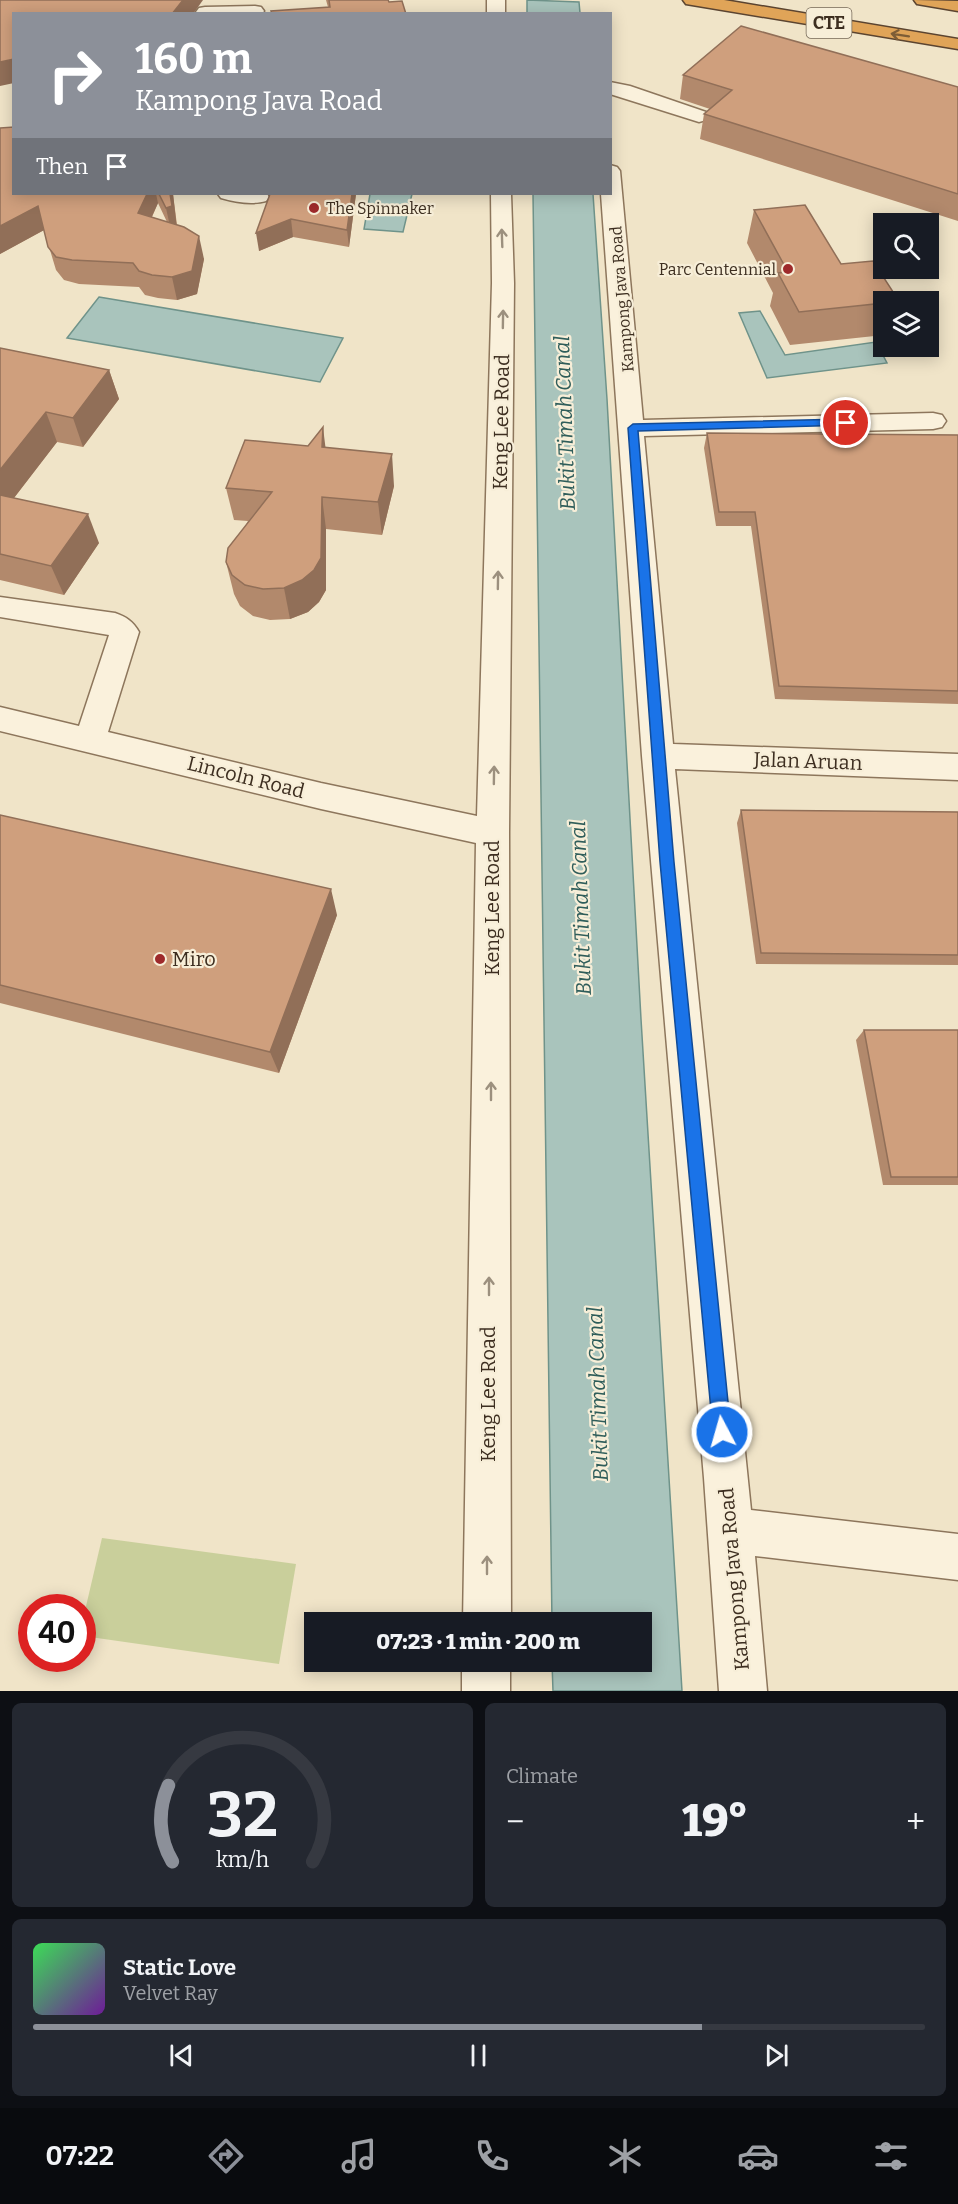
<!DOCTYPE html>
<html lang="en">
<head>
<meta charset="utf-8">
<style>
  :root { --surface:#171b24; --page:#242831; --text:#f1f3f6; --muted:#9ea1a6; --line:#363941; --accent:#8c9099 }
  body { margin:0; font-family:Bitter,serif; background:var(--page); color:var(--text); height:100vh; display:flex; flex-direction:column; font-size:22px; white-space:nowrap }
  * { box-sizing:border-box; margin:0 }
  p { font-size:20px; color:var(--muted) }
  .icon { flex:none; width:33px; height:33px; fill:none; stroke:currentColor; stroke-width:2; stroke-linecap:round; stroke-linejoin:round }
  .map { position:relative; height:1691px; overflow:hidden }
  .side { display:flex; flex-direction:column; gap:12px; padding:12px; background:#0d0f14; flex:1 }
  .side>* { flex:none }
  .hud { position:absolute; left:12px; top:12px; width:600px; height:183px; border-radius:0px; box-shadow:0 3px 15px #0003; background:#8c9099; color:#fff; overflow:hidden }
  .tools { position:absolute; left:873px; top:213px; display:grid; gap:12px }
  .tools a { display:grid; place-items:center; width:66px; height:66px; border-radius:0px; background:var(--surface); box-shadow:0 3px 15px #0003; font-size:30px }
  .speed { position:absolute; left:18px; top:1594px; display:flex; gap:12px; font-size:30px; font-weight:700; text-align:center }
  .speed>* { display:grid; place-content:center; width:78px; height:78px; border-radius:50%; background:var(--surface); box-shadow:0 3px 15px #0003; line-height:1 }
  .speed .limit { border:9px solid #d22; background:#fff; color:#111 }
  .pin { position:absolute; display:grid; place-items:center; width:51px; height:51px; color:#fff; margin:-26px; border:3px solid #fff; border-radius:50%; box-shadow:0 2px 6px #0007 }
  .me { position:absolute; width:66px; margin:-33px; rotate:354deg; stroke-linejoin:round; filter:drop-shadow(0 0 4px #0008) }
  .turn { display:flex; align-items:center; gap:21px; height:126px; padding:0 24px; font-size:27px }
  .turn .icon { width:78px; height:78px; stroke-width:2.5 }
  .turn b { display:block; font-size:42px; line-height:51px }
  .then { display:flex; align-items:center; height:57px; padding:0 24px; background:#0003; gap:12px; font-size:22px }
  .big { font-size:45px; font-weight:800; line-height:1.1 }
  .side .tile { flex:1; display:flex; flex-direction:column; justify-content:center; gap:9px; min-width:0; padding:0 21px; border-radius:9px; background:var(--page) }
  .side .dial { align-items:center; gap:0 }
  .dial svg { height:156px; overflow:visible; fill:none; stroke:var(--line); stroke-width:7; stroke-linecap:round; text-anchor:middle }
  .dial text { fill:var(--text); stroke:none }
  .song { display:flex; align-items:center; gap:18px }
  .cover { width:72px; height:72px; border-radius:9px; background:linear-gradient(135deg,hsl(130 70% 55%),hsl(280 70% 35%)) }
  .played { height:6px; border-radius:3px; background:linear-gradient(90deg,var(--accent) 75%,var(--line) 75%) }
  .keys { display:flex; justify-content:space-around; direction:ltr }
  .heat { display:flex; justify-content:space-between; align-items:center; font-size:33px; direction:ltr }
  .side .tiles { flex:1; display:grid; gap:12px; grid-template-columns:1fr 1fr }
  .tile:last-child { grid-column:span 2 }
  .trip { position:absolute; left:304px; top:1612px; width:348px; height:60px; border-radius:0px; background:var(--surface); box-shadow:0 3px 15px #0003; font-weight:800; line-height:60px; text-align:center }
  .menu { display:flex; height:96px; justify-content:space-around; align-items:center; background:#090b0e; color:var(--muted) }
  .menu .icon { width:42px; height:42px }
  .menu .selected { color:var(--accent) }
  .menu b { font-size:27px; color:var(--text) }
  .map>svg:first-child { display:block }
</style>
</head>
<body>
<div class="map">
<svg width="958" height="1691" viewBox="0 0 958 1691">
  <rect width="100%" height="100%" fill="#f0e4c8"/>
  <path fill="#c9cf9b" d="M102 1538 296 1564 279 1664 83 1636V1619Z"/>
  <g fill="#a9c4bc" stroke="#6f938a" stroke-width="1.5">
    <path d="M527 0 579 2 580 13H527Z"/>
    <path d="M370 194H412L403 232 364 229Z"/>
    <path d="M533 194H593L607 399 641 1019 682 1691H553L552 1662H642V1623H552Z"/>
    <path d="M99 297 343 338 320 382 67 338Z"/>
    <path d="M760 311 785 355 876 342 887 363 767 378 739 313Z"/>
  </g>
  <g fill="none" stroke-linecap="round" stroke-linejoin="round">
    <g stroke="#8d765c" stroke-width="3">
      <g id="minor">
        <rect x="487" y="0" width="18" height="14"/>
        <path d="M255 6 261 7 264 11 262 14 196 12 199 8 205 7Z"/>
        <path d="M610 82 630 86 706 112 709 116 706 120 699 122 610 94Z"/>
        <path d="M610 165 617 167 620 171 643 420 933 413 942 415 946 421 942 427 933 429 644 436 673 744 958 754V780L675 769 751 1510 958 1534V1580L755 1556 767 1691H719L704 1478 642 756 601 194H610Z"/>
        <path d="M218 194H267L269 197 266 201C252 205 235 202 221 198Z"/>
        <path d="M491 194H511L514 283 509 833 511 1623H463L476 843 321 809 0 731V707L79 726 109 635 0 617V597L115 613C126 617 133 621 139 632L108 732 321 783 477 816 492 283Z"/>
        <rect x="462" y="1662" width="48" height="29"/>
      </g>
    </g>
    <g stroke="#5b4430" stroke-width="3">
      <g id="highway">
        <path d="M683 0H724L958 39V49L692 5 686 4Z"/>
        <path d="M914 0 958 1V11L917 4Z"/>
      </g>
    </g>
    <use href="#minor" fill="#faf1dc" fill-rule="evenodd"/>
    <use href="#highway" fill="#e0a458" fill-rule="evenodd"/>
  </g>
  <g fill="#b2896c" fill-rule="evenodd">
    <path d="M326 0H388L389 2 328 7Z"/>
    <path d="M683 75 958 87V221L700 139 704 114 710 109 680 99Z"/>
    <path d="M0 128 14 194H173L177 225 204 259 197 294 177 300 158 298 145 295 139 287 79 284 64 280 56 270 44 230 0 254ZM158 203 167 222 152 217Z"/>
    <path d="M270 194H356L349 247 293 237 259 251Z"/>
    <path d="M754 210 841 264 884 302V335L790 345 770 306 773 293 747 243Z"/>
    <path d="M0 348 109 370 119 399 83 447 57 442 14 498 99 543 64 595 0 580Z"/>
    <path d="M707 433 958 435V704L775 699 751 526H716L704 448Z"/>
    <path d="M325 448 394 486 382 535 326 529V590L319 602 308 612 290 619 270 620 253 616 240 606 234 594 226 562 248 521 234 520 226 488Z"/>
    <path d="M741 810 958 812V965L756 964 737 823Z"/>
    <path d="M0 815 337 915 279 1073 0 1003Z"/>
    <path d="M864 1030H958V1185H883L856 1040Z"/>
  </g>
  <g fill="#916f58">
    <path d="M183 0H203L193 14H172Z"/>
    <path d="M14 59V83L0 86V62Z"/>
    <path d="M147 194H156L158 203 143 236 138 213Z"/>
    <path d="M170 194H173L177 229 171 231 166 208Z"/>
    <path d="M352 194H356L349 247 347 230Z"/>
    <path d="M38 206 46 229 0 254V226Z"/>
    <path d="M291 219 293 237 259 251 256 233Z"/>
    <path d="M199 236 204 259 197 294 177 300 172 277Z"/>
    <path d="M109 370 119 399 83 447 73 418Z"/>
    <path d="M46 412 57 442 0 516V470Z"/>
    <path d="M323 427 327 460 322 447Z"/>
    <path d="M392 454 394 486 382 535 378 502Z"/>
    <path d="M322 497 326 529V590L319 602 308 612 290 619 284 588Z"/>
    <path d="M88 514 99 543 64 595 51 566Z"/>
    <path d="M331 889 337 915 279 1073 270 1052Z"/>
  </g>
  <g fill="#cf9f7d" stroke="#916f58" stroke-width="1.5">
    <path d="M0 0H183L172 14H14V59L0 62Z"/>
    <path d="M329 0H388L389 2 402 1 406 14H272L271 11 330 7Z"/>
    <path d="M741 26 958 87V194L704 114 732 90 683 75Z"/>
    <path d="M14 127V194H147L138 213 184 227 199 236 192 271 172 277 152 275 139 271 133 263 72 260 56 257 48 247 38 206 0 226V128Z"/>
    <path d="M159 194H170L172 206 166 208Z"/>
    <path d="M270 194H352L347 230 291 219 256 233Z"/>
    <path d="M805 205 841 264 873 261 899 301 884 302V303L799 312 778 273 788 272 754 210Z"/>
    <path d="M0 348 109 370 73 418 46 412 0 470Z"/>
    <path d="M323 427 322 447 392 454 378 502 322 497 321 558 314 570 302 580 284 588 263 589 245 585 232 575 226 562 228 548 272 492 226 488 245 440 308 446Z"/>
    <path d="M707 433 958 435V691L779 686 755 512H719Z"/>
    <path d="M0 495 88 514 51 566 0 554Z"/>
    <path d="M741 810 958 812V955L761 953Z"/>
    <path d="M0 815 331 889 270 1052 0 985Z"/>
    <path d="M864 1030H958V1177H891Z"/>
  </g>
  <defs><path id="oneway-shaft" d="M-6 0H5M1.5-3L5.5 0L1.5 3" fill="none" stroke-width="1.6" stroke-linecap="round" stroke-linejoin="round" transform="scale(1.5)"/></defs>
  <use stroke="#7e5d36" href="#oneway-shaft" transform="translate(900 35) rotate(-171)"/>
  <g stroke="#9c907e">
    <use href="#oneway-shaft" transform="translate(502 238) rotate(-92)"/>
    <use href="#oneway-shaft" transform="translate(503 319) rotate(-89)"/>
    <use href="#oneway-shaft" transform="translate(498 580) rotate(-89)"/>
    <use href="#oneway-shaft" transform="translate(494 775) rotate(-89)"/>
    <use href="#oneway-shaft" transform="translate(491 1091) rotate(-90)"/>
    <use href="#oneway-shaft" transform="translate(489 1286) rotate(-90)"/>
    <use href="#oneway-shaft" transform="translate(487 1565) rotate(-90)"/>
  </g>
  <path fill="#1a73e8" stroke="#114b97" stroke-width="1.5" d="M846 419 851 423 849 425 638 431 674 862 731 1432 728 1439 722 1441 715 1439 713 1432 660 862 628 428 633 424Z"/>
  <g fill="#9e2a2b" stroke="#f7eed8" stroke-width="2">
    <circle cx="314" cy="208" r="6"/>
    <circle cx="788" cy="269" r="6"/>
    <circle cx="160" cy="959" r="6"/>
  </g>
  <g text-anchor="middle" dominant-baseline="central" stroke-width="4.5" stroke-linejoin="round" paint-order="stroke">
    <g font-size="16" fill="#3d2e20" stroke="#f7eed8" text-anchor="start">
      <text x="326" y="208">The Spinnaker</text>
      <text x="776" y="269" text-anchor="end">Parc Centennial</text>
    </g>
    <g font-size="16" fill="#3d2e20" stroke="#f7eed8">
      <text transform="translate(622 299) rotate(-95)">Kampong Java Road</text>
    </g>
    <rect fill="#f7eed8" stroke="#756857" stroke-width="1.5" x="806.5" y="8" width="45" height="30" rx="4.5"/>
    <g font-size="18" font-weight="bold" fill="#3d2e20">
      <text x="829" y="23">CTE</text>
    </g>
    <g font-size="20" fill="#3d2e20" stroke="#f7eed8">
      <text transform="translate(501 422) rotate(-89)">Keng Lee Road</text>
      <text transform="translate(808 761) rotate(2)">Jalan Aruan</text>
      <text transform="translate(246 777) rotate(14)">Lincoln Road</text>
      <text transform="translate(492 908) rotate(-90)">Keng Lee Road</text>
      <text transform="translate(488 1394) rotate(-90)">Keng Lee Road</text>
      <text transform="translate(734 1579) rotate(-95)">Kampong Java Road</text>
    </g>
    <g font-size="20" fill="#3d2e20" stroke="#f7eed8" text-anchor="start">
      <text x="172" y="959">Miro</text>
    </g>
    <g font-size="21" font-style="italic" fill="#2f5d5a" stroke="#f7eed8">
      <text transform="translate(565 423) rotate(-92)">Bukit Timah Canal</text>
      <text transform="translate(581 908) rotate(-92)">Bukit Timah Canal</text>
      <text transform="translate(598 1394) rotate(-92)">Bukit Timah Canal</text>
    </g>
  </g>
</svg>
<div class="tools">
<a><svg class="icon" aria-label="search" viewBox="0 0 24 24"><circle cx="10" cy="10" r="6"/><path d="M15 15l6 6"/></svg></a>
<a><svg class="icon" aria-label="layers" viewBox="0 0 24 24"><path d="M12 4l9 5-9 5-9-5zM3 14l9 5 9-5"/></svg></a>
</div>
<div class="speed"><div class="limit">40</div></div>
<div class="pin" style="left:846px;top:423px;background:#d93025"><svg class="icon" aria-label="arrive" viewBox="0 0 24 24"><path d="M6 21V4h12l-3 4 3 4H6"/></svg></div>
<svg class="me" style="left:722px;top:1432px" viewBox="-20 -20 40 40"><circle r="17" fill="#1a73e8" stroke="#fff" stroke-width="3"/><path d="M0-11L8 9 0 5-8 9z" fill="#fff"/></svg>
<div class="trip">07:23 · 1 min · 200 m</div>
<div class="hud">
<div class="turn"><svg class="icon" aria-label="right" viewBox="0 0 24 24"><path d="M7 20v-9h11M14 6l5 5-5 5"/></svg><div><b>160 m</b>Kampong Java Road</div></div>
<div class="then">Then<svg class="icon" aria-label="arrive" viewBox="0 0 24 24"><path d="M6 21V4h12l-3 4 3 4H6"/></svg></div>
</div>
</div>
<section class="side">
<div class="tiles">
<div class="tile dial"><svg viewBox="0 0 100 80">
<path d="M14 69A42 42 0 1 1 86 69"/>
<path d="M14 69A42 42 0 0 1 12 30" stroke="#8c9099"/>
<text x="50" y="56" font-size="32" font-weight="700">32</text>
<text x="50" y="72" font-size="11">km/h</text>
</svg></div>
<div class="tile"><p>Climate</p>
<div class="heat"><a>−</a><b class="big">19°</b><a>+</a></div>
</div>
<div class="tile">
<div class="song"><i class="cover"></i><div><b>Static Love</b><p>Velvet Ray</p></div></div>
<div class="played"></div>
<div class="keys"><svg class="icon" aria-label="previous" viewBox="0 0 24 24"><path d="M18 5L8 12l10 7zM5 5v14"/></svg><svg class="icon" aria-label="pause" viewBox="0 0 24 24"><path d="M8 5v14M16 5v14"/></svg><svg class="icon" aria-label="next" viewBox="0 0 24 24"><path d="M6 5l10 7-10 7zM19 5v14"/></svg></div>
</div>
</div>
</section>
<nav class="menu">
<b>07:22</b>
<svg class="icon selected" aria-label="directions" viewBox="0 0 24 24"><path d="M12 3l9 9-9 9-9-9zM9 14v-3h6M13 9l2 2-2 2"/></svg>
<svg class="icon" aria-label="music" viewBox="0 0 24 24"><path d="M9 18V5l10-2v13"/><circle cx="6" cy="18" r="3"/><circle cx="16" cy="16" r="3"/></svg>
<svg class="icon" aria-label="phone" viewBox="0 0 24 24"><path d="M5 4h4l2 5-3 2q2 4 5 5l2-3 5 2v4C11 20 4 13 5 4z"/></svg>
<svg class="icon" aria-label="climate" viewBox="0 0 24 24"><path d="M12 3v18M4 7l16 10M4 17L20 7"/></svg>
<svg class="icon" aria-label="car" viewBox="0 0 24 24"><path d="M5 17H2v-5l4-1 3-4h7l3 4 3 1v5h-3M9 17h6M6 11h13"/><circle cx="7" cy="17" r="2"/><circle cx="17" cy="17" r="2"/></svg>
<svg class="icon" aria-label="filters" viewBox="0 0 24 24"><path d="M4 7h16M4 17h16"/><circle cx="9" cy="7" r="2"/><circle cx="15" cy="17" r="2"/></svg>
</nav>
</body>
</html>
